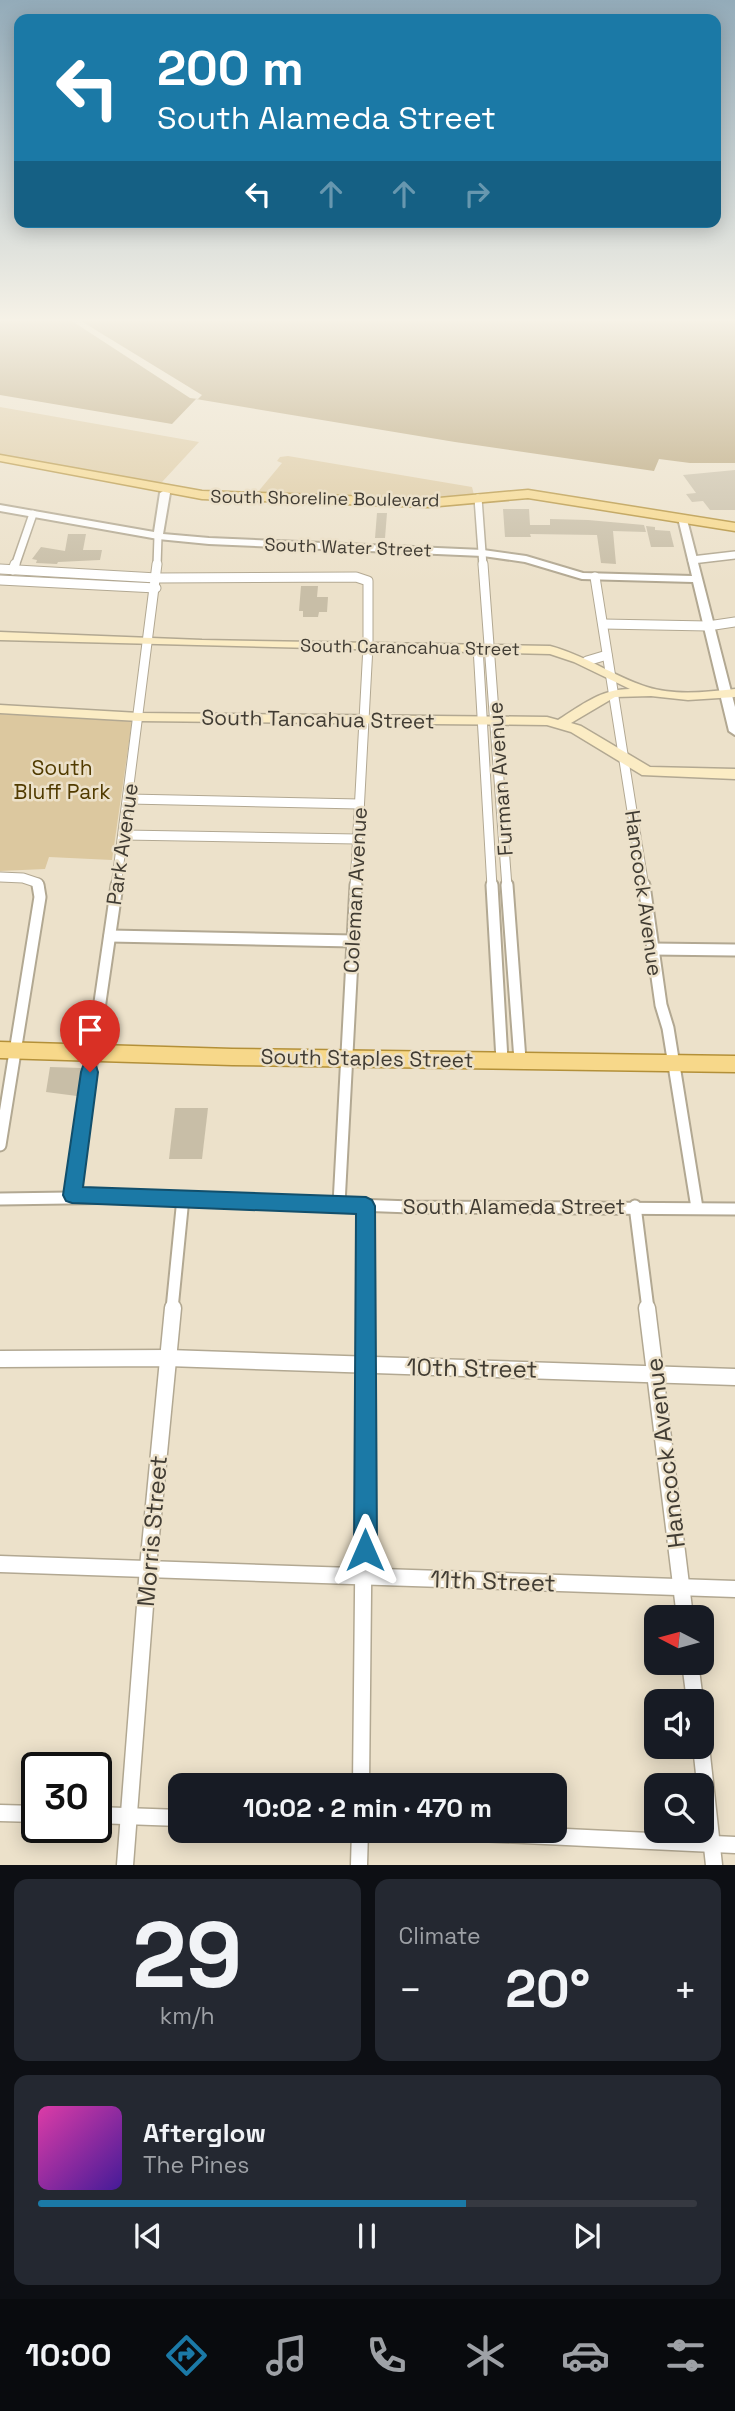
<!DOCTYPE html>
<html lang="en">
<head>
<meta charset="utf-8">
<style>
  :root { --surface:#171b24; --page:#242831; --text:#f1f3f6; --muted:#9ea1a6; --line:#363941; --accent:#1b79a6 }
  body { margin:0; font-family:"Space Grotesk",sans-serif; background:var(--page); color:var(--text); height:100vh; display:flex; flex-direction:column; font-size:26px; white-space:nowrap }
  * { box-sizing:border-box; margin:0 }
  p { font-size:23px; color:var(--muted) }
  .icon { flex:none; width:38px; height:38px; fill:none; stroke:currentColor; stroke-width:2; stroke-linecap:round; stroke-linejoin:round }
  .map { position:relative; height:1865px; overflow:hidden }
  .details { display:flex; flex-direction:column; gap:14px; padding:14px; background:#0d0f14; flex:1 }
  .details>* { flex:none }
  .top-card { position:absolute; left:14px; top:14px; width:707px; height:214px; border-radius:14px; box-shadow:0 4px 18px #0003; background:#1b79a6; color:#fff; overflow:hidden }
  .needle { width:46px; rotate:276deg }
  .tools { position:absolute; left:644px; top:1605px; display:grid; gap:14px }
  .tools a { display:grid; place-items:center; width:70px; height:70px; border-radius:14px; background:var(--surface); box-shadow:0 4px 18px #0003; font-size:35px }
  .speed { position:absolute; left:21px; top:1752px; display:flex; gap:14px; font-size:35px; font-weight:700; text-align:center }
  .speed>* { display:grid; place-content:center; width:91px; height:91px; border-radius:50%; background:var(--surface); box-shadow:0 4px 18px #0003; line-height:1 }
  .speed .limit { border:4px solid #111; border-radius:10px; background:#fff; color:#111 }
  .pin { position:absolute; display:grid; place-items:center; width:60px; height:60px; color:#fff; margin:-72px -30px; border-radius:50% 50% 50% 0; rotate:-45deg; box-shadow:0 0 7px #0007 }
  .pin .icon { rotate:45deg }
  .me { position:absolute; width:77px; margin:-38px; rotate:0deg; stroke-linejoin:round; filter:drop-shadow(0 0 5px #0008) }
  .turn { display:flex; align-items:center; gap:24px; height:147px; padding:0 28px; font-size:32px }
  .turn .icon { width:91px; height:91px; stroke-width:2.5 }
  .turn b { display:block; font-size:49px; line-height:60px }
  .lanes { display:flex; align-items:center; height:66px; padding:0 28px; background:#0003; justify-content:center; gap:35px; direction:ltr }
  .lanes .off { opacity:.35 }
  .big { font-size:52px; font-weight:700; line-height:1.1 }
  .details .tile { flex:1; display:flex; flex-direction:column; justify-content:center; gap:10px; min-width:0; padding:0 24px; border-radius:14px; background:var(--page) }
  .details .dial { align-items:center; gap:0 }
  .dial b { font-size:91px; line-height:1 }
  .song { display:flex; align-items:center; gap:21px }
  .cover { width:84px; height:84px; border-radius:10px; background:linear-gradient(135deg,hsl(320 70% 55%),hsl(260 70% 35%)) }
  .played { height:7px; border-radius:4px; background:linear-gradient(90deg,var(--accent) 65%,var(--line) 65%) }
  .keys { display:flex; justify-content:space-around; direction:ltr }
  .heat { display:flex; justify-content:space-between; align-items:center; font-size:38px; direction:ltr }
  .details .tiles { flex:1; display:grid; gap:14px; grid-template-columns:1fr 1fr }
  .tile:last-child { grid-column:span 2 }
  .trip { position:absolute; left:168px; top:1773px; width:399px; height:70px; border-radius:14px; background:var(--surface); box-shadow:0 4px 18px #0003; font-weight:700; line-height:70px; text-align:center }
  .tab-bar { display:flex; height:112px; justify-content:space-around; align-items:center; background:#090b0e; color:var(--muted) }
  .tab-bar .icon { width:49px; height:49px }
  .tab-bar .active { color:var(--accent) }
  .tab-bar b { font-size:32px; color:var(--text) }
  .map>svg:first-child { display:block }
</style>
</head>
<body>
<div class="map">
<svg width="735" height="1865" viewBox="0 0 735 1865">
  <rect width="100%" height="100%" fill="#ece1ca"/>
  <g fill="#dcc89f">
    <path d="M0 407 199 442 162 482H137L86 470 0 455Z"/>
    <path d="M288 456 472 487 474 495 430 501 257 493 282 463 277 461 280 457Z"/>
    <path d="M0 714 132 721 112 860 49 857 45 869 0 871Z"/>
  </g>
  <path fill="#b39e72" d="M0 321H735V463H690L659 459 654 471 455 442 196 399 172 424 0 395Z"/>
  <path fill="#ece1ca" d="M72 321H81L202 395 198 399 190 398Z"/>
  <g fill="#c8bea7">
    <path d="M735 470V510H710L703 501 692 502 686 494 696 493 683 475Z"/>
    <path d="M503 509H529L530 525H550V519L588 520 644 525 646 532 613 531 616 564 601 563 597 535 530 534 531 537H505Z"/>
    <path d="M377 513H387L385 538H375Z"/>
    <path d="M646 526 655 527V530L670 531 674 547H651Z"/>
    <path d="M68 534H86L83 550H102L100 560 58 562 57 564 36 563 37 560 32 559 41 547 65 551Z"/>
    <path d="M301 586H318L317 597H328L327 612H319L318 617H303V611H299Z"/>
    <path d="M50 1067 82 1068 77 1096 46 1092Z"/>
    <path d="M175 1108H208L202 1159H169Z"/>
  </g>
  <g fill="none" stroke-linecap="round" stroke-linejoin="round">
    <g stroke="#b2a892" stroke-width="10">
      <g id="minor-far3">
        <path d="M478 498 483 566"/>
        <path d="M692 560 735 555"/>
        <path d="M15 566 33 514"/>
        <path d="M157 566 158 536"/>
      </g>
    </g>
    <g stroke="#b2a892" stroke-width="11">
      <g id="minor-far2">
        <path d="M483 564 507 887"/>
        <path d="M0 569 157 578 356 577 368 581V646L355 887"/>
        <path d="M13 570 15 564"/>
        <path d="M595 577 644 887"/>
        <path d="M0 580 156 588"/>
        <path d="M603 624 708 626 735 622"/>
        <path d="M478 647 492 887"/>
        <path d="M587 661 607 655"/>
        <path d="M129 799 359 804"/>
        <path d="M124 835 357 839"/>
        <path d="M0 877 23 878 38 883 39 887"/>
        <path d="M116 887 157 564"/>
      </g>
    </g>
    <g stroke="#b2a892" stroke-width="15">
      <g id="minor-far1">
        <path d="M492 885 502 1060"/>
        <path d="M507 885 520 1060"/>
        <path d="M644 885 661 1005 668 1028 697 1208"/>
        <path d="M110 936 353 941"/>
        <path d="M652 949 735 950"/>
        <path d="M0 1145 40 897 38 885"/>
        <path d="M72 1195 117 885"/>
        <path d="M0 1199 137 1197 411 1207 735 1209"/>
        <path d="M339 1204 356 885"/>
        <path d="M635 1206 648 1309"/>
        <path d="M172 1309 183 1198"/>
        <path d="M366 1309V1206"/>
      </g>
    </g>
    <g stroke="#b2a892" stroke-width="19">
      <g id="minor">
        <path d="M647 1308 685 1617"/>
        <path d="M0 1359 168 1358 735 1377"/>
        <path d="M0 1564 735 1589"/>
        <path d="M690 1662 695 1701"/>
        <path d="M701 1746 714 1865"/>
        <path d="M361 1785 366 1308"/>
        <path d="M0 1813 37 1814"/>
        <path d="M96 1815 180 1818"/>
        <path d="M415 1830 735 1845"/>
        <path d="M125 1865 148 1567 173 1308"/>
        <path d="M359 1865 360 1830"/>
      </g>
    </g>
    <g stroke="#b2a892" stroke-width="4">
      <path id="tertiary" d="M165 490 170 493 163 534 209 538 483 550 526 556 583 573 692 576 678 518 686 516 735 707V735L729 731 693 582 582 579 525 562 483 556 209 544 158 539 0 511V505L154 532 160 493Z"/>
    </g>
    <g stroke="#b2a892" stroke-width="3">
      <path id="secondary" d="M0 632 202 640 550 646C585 655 613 676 647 687 675 696 706 692 735 689V697L688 700 651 696 615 697 571 723 581 726 650 767 735 769V779L642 775 571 732 547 725 139 721 0 713V705L139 713 547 717 558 720C582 705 601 689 630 689L574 662 550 654 0 640Z"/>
    </g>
    <g stroke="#b39039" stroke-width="3">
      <g id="primary">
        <path d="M0 455 202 491 428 499 528 490 735 523V531L528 498 428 507 202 499 0 461Z"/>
        <path d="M0 1042 232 1049 735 1056V1072L232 1065 0 1058Z"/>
      </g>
    </g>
    <use href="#minor-far3" stroke="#fff" stroke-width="7"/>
    <use href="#minor-far2" stroke="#fff" stroke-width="9"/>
    <use href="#minor-far1" stroke="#fff" stroke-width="11"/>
    <use href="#minor" stroke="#fff" stroke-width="16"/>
    <use href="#tertiary" fill="#fff" fill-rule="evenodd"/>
    <use href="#secondary" fill="#fbecc4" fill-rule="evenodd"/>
    <use href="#primary" fill="#f7d88a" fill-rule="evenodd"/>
  </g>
  <linearGradient id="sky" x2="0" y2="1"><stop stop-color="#93abb9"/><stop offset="0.55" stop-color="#f6f2e7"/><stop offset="1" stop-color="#f6f2e7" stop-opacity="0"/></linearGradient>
  <rect width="735" height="582" fill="url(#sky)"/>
  <path fill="#1b79a6" stroke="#124f6c" stroke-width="2" d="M90 1064 96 1066 98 1072 83 1187 366 1197 372 1200 375 1206 377 1550 373 1558 365 1562 357 1558 354 1550 356 1214 72 1203 66 1201 63 1195 81 1072 83 1066Z"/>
  <g text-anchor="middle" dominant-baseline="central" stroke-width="5" stroke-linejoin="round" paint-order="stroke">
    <g font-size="18" fill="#413c33" stroke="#ece1ca">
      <text transform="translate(325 498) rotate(1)">South Shoreline Boulevard</text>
      <text transform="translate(348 547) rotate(2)">South Water Street</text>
      <text transform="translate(410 647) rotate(1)">South Carancahua Street</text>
    </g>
    <g font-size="21" fill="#413c33" stroke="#ece1ca">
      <text transform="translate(318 719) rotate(1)">South Tancahua Street</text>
      <text transform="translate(500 779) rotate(-94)">Furman Avenue</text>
      <text transform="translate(122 844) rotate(-82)">Park Avenue</text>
      <text transform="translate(355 890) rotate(-87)">Coleman Avenue</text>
      <text transform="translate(644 893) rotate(82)">Hancock Avenue</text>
      <text transform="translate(367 1058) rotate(1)">South Staples Street</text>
      <text x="514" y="1206">South Alameda Street</text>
    </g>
    <g font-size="21" fill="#513b00" stroke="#ece1ca">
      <text x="62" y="767">South<tspan x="62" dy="24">Bluff Park</tspan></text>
    </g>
    <g font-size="24" fill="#413c33" stroke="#ece1ca">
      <text transform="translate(472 1368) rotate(1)">10th Street</text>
      <text transform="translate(665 1453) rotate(-97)">Hancock Avenue</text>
      <text transform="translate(152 1531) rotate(-85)">Morris Street</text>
      <text transform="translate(493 1581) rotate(2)">11th Street</text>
    </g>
  </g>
</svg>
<div class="tools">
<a><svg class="needle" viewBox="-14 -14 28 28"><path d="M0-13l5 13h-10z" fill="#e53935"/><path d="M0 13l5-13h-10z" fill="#9ea1a6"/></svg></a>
<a><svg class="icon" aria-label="sound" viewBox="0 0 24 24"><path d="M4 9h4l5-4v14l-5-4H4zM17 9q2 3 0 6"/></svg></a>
<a><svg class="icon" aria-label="search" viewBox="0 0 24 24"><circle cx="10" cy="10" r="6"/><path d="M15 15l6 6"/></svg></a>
</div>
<div class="speed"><div class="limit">30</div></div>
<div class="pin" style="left:90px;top:1072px;background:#d93025"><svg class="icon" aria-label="arrive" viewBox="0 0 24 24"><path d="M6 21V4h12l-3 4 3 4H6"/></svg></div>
<svg class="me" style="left:365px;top:1550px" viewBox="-20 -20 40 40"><path d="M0-17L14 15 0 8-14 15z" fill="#1b79a6" stroke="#fff" stroke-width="4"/></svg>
<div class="trip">10:02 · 2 min · 470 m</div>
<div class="top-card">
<div class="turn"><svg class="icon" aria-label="left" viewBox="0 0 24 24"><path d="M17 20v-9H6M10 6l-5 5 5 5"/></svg><div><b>200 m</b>South Alameda Street</div></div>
<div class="lanes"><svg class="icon" aria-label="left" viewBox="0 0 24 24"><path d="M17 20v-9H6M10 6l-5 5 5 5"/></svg><svg class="icon off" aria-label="ahead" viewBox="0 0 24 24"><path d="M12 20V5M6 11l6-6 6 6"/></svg><svg class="icon off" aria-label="ahead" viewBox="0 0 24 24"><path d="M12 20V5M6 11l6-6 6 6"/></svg><svg class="icon off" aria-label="right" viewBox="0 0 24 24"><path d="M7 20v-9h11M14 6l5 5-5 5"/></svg></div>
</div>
</div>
<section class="details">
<div class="tiles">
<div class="tile dial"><b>29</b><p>km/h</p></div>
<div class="tile"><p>Climate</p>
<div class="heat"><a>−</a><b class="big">20°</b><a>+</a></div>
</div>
<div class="tile">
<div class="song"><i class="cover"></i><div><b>Afterglow</b><p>The Pines</p></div></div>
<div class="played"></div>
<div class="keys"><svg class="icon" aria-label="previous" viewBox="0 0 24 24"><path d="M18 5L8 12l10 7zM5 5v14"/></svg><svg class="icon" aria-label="pause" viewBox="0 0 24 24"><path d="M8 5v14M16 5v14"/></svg><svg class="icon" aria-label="next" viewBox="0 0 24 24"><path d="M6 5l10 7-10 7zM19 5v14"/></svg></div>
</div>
</div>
</section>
<nav class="tab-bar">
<b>10:00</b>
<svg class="icon active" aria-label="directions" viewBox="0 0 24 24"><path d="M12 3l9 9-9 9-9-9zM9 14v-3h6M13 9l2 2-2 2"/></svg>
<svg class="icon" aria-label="music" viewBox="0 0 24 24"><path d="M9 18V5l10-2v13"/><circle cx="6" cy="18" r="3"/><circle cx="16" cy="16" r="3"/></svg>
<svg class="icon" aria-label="phone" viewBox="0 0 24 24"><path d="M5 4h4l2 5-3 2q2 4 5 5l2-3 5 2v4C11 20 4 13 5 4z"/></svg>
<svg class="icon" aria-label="climate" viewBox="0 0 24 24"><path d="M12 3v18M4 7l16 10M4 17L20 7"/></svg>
<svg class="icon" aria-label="car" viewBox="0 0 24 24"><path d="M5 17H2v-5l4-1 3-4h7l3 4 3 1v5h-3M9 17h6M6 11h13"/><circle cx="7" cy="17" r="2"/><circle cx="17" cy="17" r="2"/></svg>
<svg class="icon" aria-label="filters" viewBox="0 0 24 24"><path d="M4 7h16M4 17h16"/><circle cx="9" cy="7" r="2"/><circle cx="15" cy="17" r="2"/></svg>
</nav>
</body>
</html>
